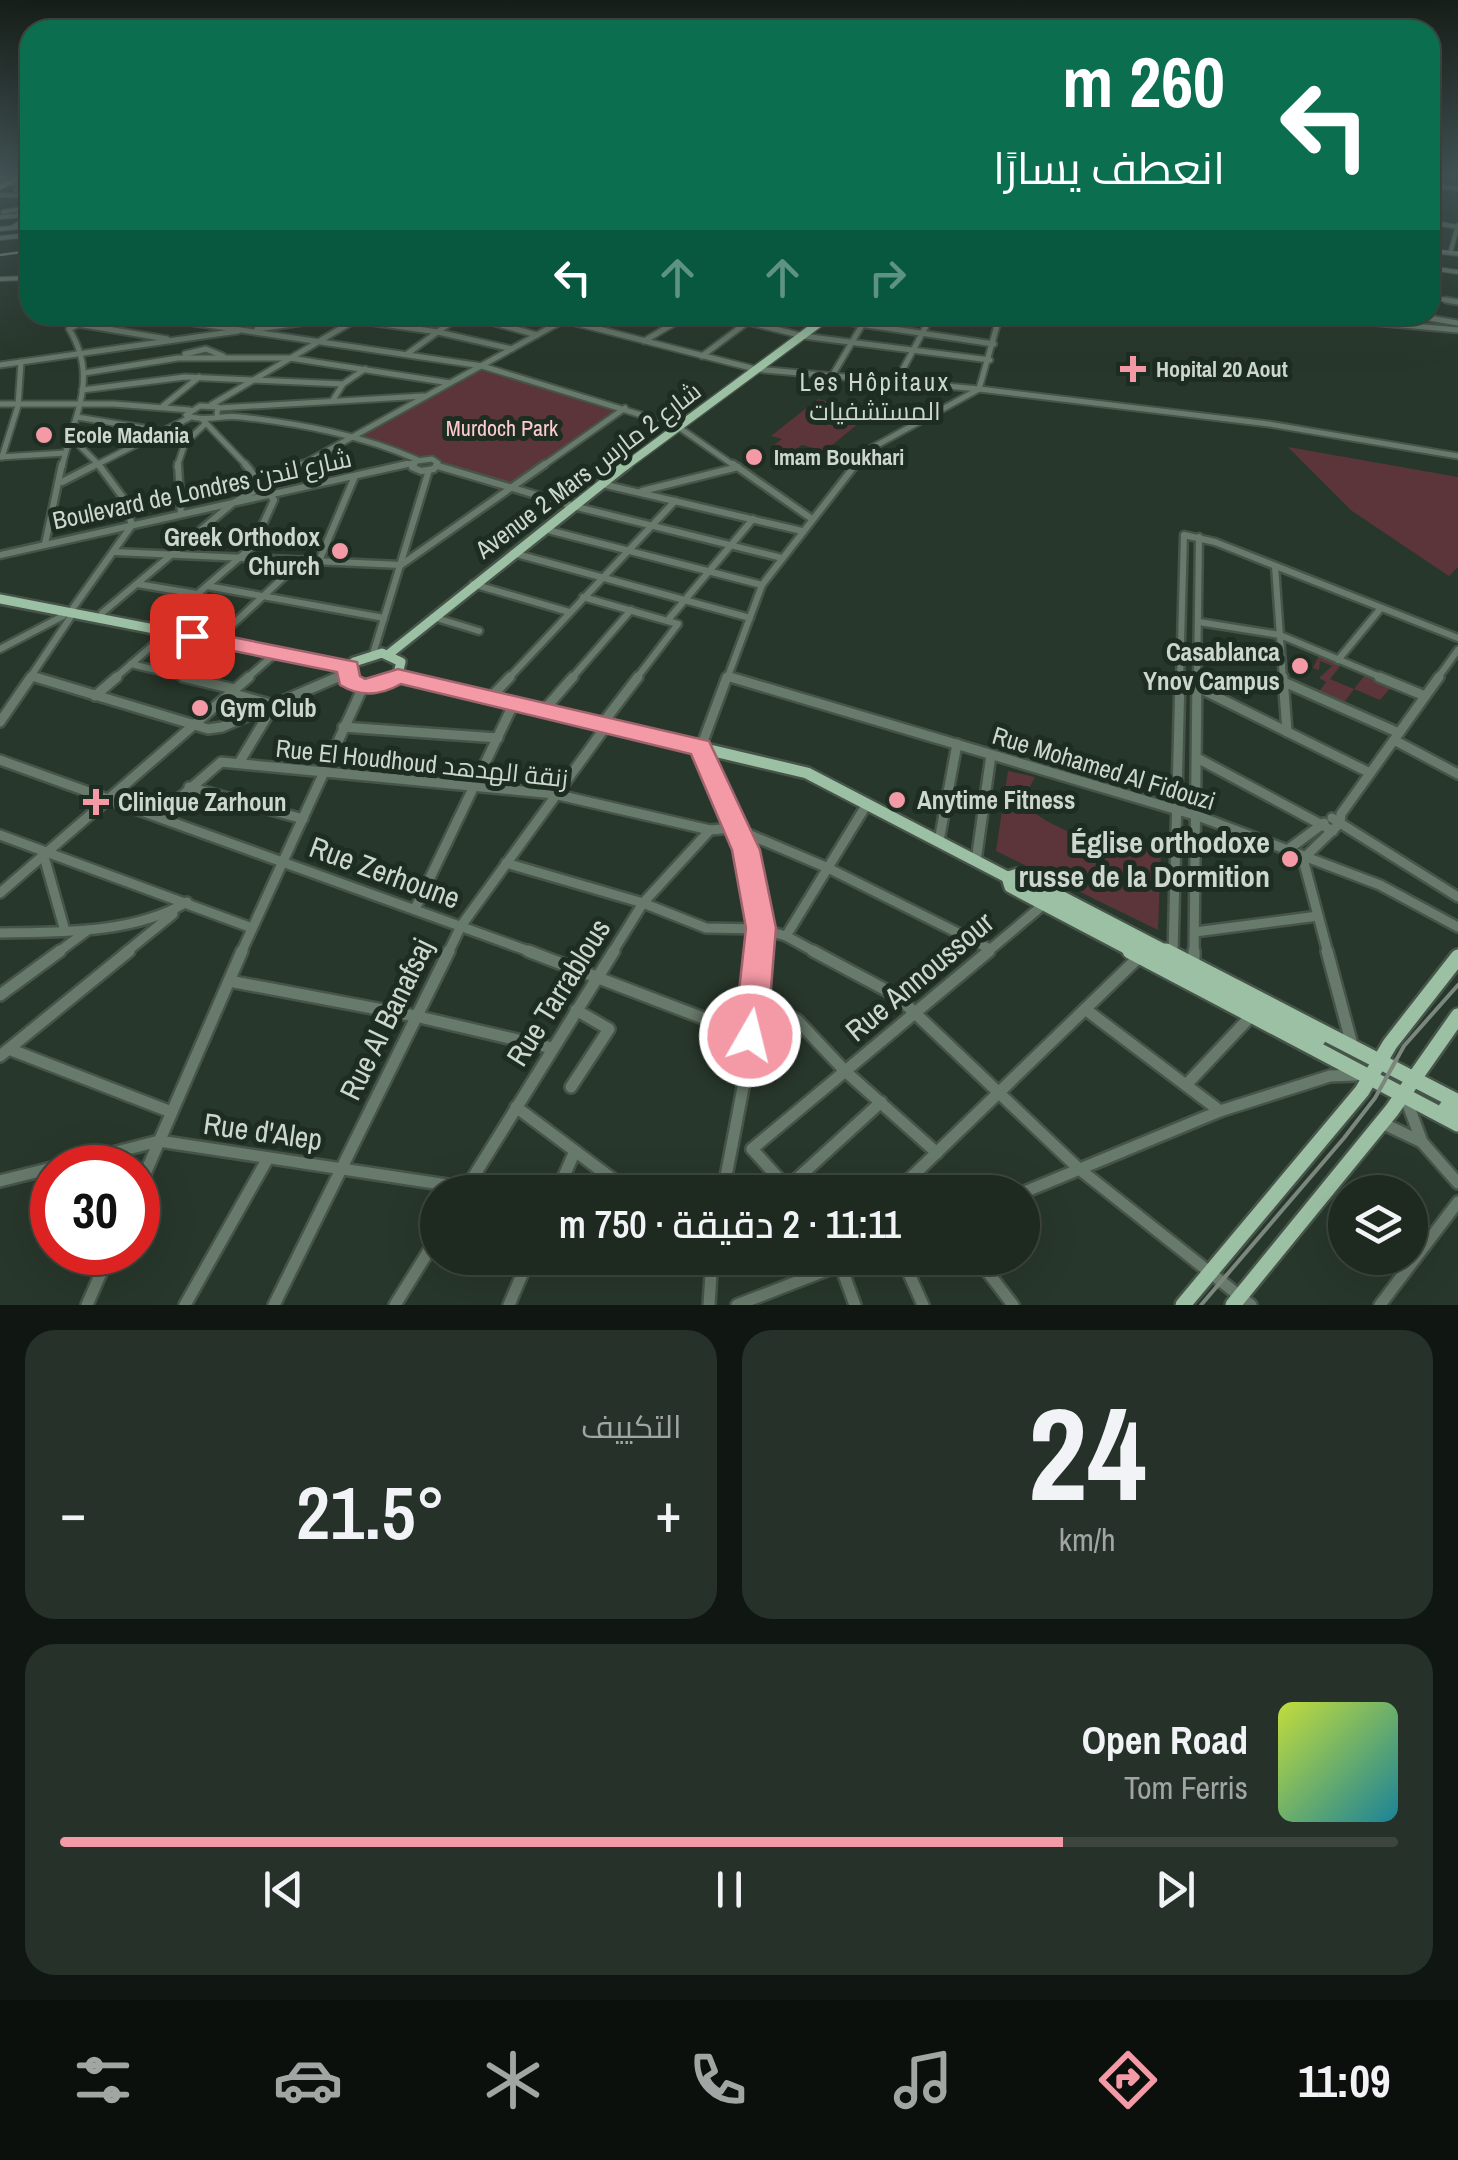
<!DOCTYPE html>
<html lang="ar">
<head>
<meta charset="utf-8">
<style>
  :root { --surface:#1e2920; --page:#263129; --text:#f1f3f6; --muted:#a1a6a5; --line:#3c453e; --accent:#f49aa6 }
  body { margin:0; font-family:"Archivo Narrow",Cairo,sans-serif; background:var(--page); color:var(--text); direction:rtl; height:100vh; display:flex; flex-direction:column; font-size:38px; white-space:nowrap }
  * { box-sizing:border-box; margin:0 }
  p { font-size:32px; color:var(--muted) }
  .icon { flex:none; width:55px; height:55px; fill:none; stroke:currentColor; stroke-width:2; stroke-linecap:round; stroke-linejoin:round }
  .map { position:relative; height:1305px; overflow:hidden; direction:ltr }
  .panel { display:flex; flex-direction:column; gap:25px; padding:25px; background:#101712; flex:1 }
  .panel>* { flex:none }
  .banner { position:absolute; left:20px; top:20px; width:1420px; height:305px; border-radius:30px; box-shadow:0 10px 40px #0002,0 0 0 2px var(--line); direction:rtl; background:#0b6e4f; color:#fff; overflow:hidden }
  .fabs { position:absolute; left:1328px; top:1175px; display:grid; gap:20px }
  .fabs a { display:grid; place-items:center; width:100px; height:100px; border-radius:50%; background:var(--surface); box-shadow:0 10px 40px #0002,0 0 0 2px var(--line); font-size:50px }
  .speed { position:absolute; left:30px; top:1145px; display:flex; gap:20px; font-size:50px; font-weight:700; text-align:center }
  .speed>* { display:grid; place-content:center; width:130px; height:130px; border-radius:50%; background:var(--surface); box-shadow:0 10px 40px #0002,0 0 0 2px var(--line); line-height:1 }
  .speed .limit { border:15px solid #d22; background:#fff; color:#111 }
  .pin { position:absolute; display:grid; place-items:center; width:85px; height:85px; color:#fff; margin:-42px; border-radius:20px; box-shadow:0 5px 15px #0006 }
  .me { position:absolute; width:110px; margin:-55px; rotate:8deg; stroke-linejoin:round; filter:drop-shadow(0 0 8px #0008) }
  .turn { display:flex; align-items:center; gap:35px; height:210px; padding:0 50px; font-size:45px }
  .turn .icon { width:130px; height:130px; stroke-width:2.5 }
  .turn b { display:block; font-size:70px; line-height:85px }
  .lanes { display:flex; align-items:center; height:95px; padding:0 50px; background:#0003; justify-content:center; gap:50px; direction:ltr }
  .lanes .off { opacity:.35 }
  .big { font-size:75px; font-weight:600; line-height:1.1 }
  .panel .tile { flex:1; display:flex; flex-direction:column; justify-content:center; gap:15px; min-width:0; padding:0 35px; border-radius:30px; background:var(--page) }
  .panel .dial { align-items:center; gap:0 }
  .dial b { font-size:130px; line-height:1 }
  .song { display:flex; align-items:center; gap:30px }
  .cover { width:120px; height:120px; border-radius:15px; background:linear-gradient(135deg,hsl(70 70% 55%),hsl(190 70% 35%)) }
  .played { height:10px; border-radius:5px; background:linear-gradient(90deg,var(--accent) 75%,var(--line) 75%) }
  .keys { display:flex; justify-content:space-around; direction:ltr }
  .heat { display:flex; justify-content:space-between; align-items:center; font-size:55px; direction:ltr }
  .panel .tiles { flex:1; display:grid; gap:25px; grid-template-columns:1fr 1fr }
  .tile:last-child { grid-column:span 2 }
  .trip { position:absolute; left:420px; top:1175px; width:620px; height:100px; border-radius:50px; background:var(--surface); box-shadow:0 10px 40px #0002,0 0 0 2px var(--line); font-weight:600; line-height:100px; text-align:center; direction:rtl }
  .dock { display:flex; height:160px; justify-content:space-around; align-items:center; background:#0c100d; color:var(--muted) }
  .dock .icon { width:70px; height:70px }
  .dock .selected { color:var(--accent) }
  .dock b { font-size:45px; color:var(--text) }
  .map>svg:first-child { display:block }
</style>
</head>
<body>
<div class="map">
<svg width="1458" height="1305" viewBox="0 0 1458 1305">
  <rect width="100%" height="100%" fill="#28372b"/>
  <g fill="#5c353a">
    <path d="M483 368 619 409 513 485 442 464 437 458 422 457 358 437Z"/>
    <path d="M818 399 871 413 825 451 802 445 794 451 774 445 782 439 771 436Z"/>
    <path d="M1288 447 1458 477V567L1449 576 1352 511Z"/>
    <path d="M1319 655 1341 665 1330 679 1354 689 1365 675 1392 686 1380 700 1354 689 1343 704 1318 693 1326 682 1319 678 1332 666 1320 661 1319 670 1313 668Z"/>
    <path d="M1008 771 1035 777 1021 803C1055 831 1091 841 1133 851L1137 839 1161 848 1158 930 996 851Z"/>
  </g>
  <g fill="none" stroke-linecap="round" stroke-linejoin="round">
    <path stroke="#414f44" stroke-width="15" stroke-dasharray="15 8" stroke-linecap="butt" d="M1318 1039 1446 1108"/>
    <g stroke="#465449" stroke-width="6">
      <g id="minor-far4">
        <path d="M5 184 30 183"/>
        <path d="M1430 185 1458 189"/>
        <path d="M16 190 30 189"/>
        <path d="M0 195 30 196"/>
        <path d="M3 212 27 208"/>
        <path d="M0 217 15 216 29 209"/>
        <path d="M1430 222 1458 227"/>
        <path d="M13 227 30 217"/>
        <path d="M0 229 30 226"/>
        <path d="M0 238 30 235"/>
        <path d="M1451 250 1458 225"/>
        <path d="M1430 251 1458 254"/>
        <path d="M1430 268 1458 272"/>
        <path d="M0 279 30 278"/>
        <path d="M1430 297 1458 302"/>
      </g>
    </g>
    <g stroke="#465449" stroke-width="9">
      <g id="minor-far3">
        <path d="M1446 300 1458 302"/>
        <path d="M140 315 482 366 677 426 736 467"/>
        <path d="M466 315 537 335"/>
        <path d="M544 315 755 369 979 389 1269 424 1458 456"/>
        <path d="M720 315 803 336 990 360"/>
        <path d="M800 315 994 344"/>
        <path d="M1293 315 1458 330"/>
        <path d="M1412 315 1458 323"/>
        <path d="M355 320 438 332 512 349"/>
        <path d="M78 324 167 339"/>
        <path d="M229 328 250 315"/>
        <path d="M257 329 355 315"/>
        <path d="M644 341 688 315"/>
        <path d="M185 354 206 349 223 356"/>
        <path d="M407 354 461 315"/>
        <path d="M702 356 757 315"/>
        <path d="M0 365 238 331"/>
        <path d="M84 373 178 358H290L450 383"/>
        <path d="M832 376 868 315"/>
        <path d="M896 382 932 315"/>
        <path d="M979 389 1000 315"/>
        <path d="M82 390 185 377 343 384"/>
        <path d="M333 400 343 384 365 369"/>
        <path d="M0 404H114L190 410"/>
        <path d="M211 405 362 316"/>
        <path d="M163 406 199 377"/>
        <path d="M219 408 424 396"/>
        <path d="M217 414 218 407 200 406 186 415C204 423 222 414 241 417 301 424 362 435 418 460"/>
        <path d="M77 417 162 431"/>
        <path d="M202 419 248 467"/>
        <path d="M73 439 101 467"/>
        <path d="M0 457 65 453"/>
        <path d="M2 457 18 406 21 362"/>
        <path d="M62 467C73 416 100 379 69 329L95 315"/>
        <path d="M92 467 189 418"/>
        <path d="M177 467 185 443 205 424"/>
        <path d="M298 467 573 315"/>
        <path d="M395 467 413 463"/>
        <path d="M412 467 417 461 432 459 438 463 435 467"/>
        <path d="M541 467 625 408"/>
        <path d="M854 467 868 450 979 389"/>
      </g>
    </g>
    <g stroke="#465449" stroke-width="11">
      <g id="minor-far2">
        <path d="M178 464 181 514"/>
        <path d="M414 464 412 467 421 471 434 469 437 464"/>
        <path d="M733 464 812 519"/>
        <path d="M438 466 573 506 782 558"/>
        <path d="M62 482 97 464"/>
        <path d="M602 484 802 531"/>
        <path d="M642 491 738 467"/>
        <path d="M544 529 762 585"/>
        <path d="M45 544 62 464"/>
        <path d="M115 552 401 565 545 464"/>
        <path d="M513 553 750 618"/>
        <path d="M0 555 407 464"/>
        <path d="M319 561 355 476"/>
        <path d="M1275 566 1283 679"/>
        <path d="M137 584 197 594"/>
        <path d="M473 584 569 612"/>
        <path d="M207 586 384 618"/>
        <path d="M583 597 678 624 636 679"/>
        <path d="M73 608 132 525 124 499 98 464"/>
        <path d="M102 613 233 503 303 464"/>
        <path d="M433 617 479 631"/>
        <path d="M668 620 753 519"/>
        <path d="M1199 622 1280 635 1385 679"/>
        <path d="M157 629 253 546 274 500 245 464"/>
        <path d="M215 641 302 560"/>
        <path d="M0 649 63 616"/>
        <path d="M373 654 429 470"/>
        <path d="M1338 660 1381 608"/>
        <path d="M131 664 194 679"/>
        <path d="M33 676 43 679"/>
        <path d="M728 676 739 679"/>
        <path d="M29 679 70 618"/>
        <path d="M114 679 168 632"/>
        <path d="M246 679 276 653"/>
        <path d="M333 679 347 673"/>
        <path d="M508 679 675 501"/>
        <path d="M571 679 631 610"/>
        <path d="M727 679 762 585 856 464"/>
        <path d="M1180 679 1184 535 1215 542 1458 638"/>
        <path d="M1197 679 1199 537"/>
        <path d="M1437 679 1458 650"/>
      </g>
    </g>
    <g stroke="#465449" stroke-width="14">
      <g id="minor-far1">
        <path d="M35 677 208 729 222 727 338 677"/>
        <path d="M183 677 234 689"/>
        <path d="M727 677 701 747C731 814 760 878 761 953"/>
        <path d="M730 677 1198 816 1380 885 1458 927"/>
        <path d="M1283 677 1287 732"/>
        <path d="M1379 677 1425 696"/>
        <path d="M1284 682 1399 733"/>
        <path d="M1199 688 1370 773"/>
        <path d="M230 693 274 705 239 763"/>
        <path d="M95 696 117 677"/>
        <path d="M490 698 510 677"/>
        <path d="M544 710 573 677"/>
        <path d="M0 722 31 677"/>
        <path d="M602 724 638 677"/>
        <path d="M343 727 498 738"/>
        <path d="M1394 740 1458 774"/>
        <path d="M1199 759 1333 831"/>
        <path d="M0 760 534 953"/>
        <path d="M189 787 303 819"/>
        <path d="M160 815 221 762 554 794 710 830 734 828 828 868 990 949"/>
        <path d="M1332 818 1458 897"/>
        <path d="M0 835 252 928"/>
        <path d="M939 841 957 744"/>
        <path d="M1290 848 1324 823"/>
        <path d="M43 853 65 931"/>
        <path d="M976 861 991 755"/>
        <path d="M506 863 643 903 706 928 761 929 786 936 817 953"/>
        <path d="M0 893 249 677"/>
        <path d="M415 909 514 703"/>
        <path d="M1195 932 1318 916"/>
        <path d="M0 933C61 932 133 934 187 902"/>
        <path d="M786 936 867 804"/>
        <path d="M57 953 88 930"/>
        <path d="M125 953 173 914"/>
        <path d="M241 953 363 687"/>
        <path d="M448 953 461 926 607 725"/>
        <path d="M612 953 643 903 710 830"/>
        <path d="M986 953 1043 905"/>
        <path d="M1173 953 1180 677"/>
        <path d="M1194 953 1197 677"/>
        <path d="M1328 953 1303 859 1340 823 1341 814 1439 677"/>
      </g>
    </g>
    <g stroke="#465449" stroke-width="16">
      <g id="minor">
        <path d="M528 951 750 1036"/>
        <path d="M813 951 897 996 1078 1168 1251 1305"/>
        <path d="M1327 951 1352 1045"/>
        <path d="M1194 965V951"/>
        <path d="M229 981 415 1016 552 1048"/>
        <path d="M0 995 60 951"/>
        <path d="M756 1001 797 1020 845 1071 937 1153"/>
        <path d="M1085 1009 1220 1111"/>
        <path d="M9 1049 171 1112"/>
        <path d="M0 1056 129 951"/>
        <path d="M1186 1085 1252 1015"/>
        <path d="M571 1087 609 1029 576 1010"/>
        <path d="M1406 1099 1422 1142 1458 1183"/>
        <path d="M516 1107 630 1192"/>
        <path d="M1382 1123 1422 1142"/>
        <path d="M752 1149 989 951"/>
        <path d="M752 1149 791 1192"/>
        <path d="M54 1168 159 1141 467 1188"/>
        <path d="M913 1176 927 1192"/>
        <path d="M0 1181 52 1168"/>
        <path d="M787 1188 881 1102"/>
        <path d="M138 1190 242 951"/>
        <path d="M464 1192 614 951"/>
        <path d="M557 1192 575 1151"/>
        <path d="M723 1192 755 1025 761 951"/>
        <path d="M896 1192 1140 956"/>
        <path d="M1022 1193 1220 1111 1330 1076 1356 1075"/>
        <path d="M838 1258 855 1305"/>
        <path d="M902 1258 923 1305"/>
        <path d="M977 1258 1013 1305"/>
        <path d="M87 1305 110 1252"/>
        <path d="M185 1305 268 1158"/>
        <path d="M274 1305 449 951"/>
        <path d="M395 1305 438 1236"/>
        <path d="M509 1305 529 1258"/>
        <path d="M709 1305 712 1258"/>
        <path d="M737 1305 858 1258"/>
        <path d="M1380 1305 1458 1202"/>
      </g>
    </g>
    <g stroke="#465449" stroke-width="8">
      <g id="major-far4">
        <path d="M0 178 9 174"/>
        <path d="M0 187 25 174"/>
      </g>
    </g>
    <g stroke="#465449" stroke-width="11">
      <path id="major-far3" d="M624 467 830 315"/>
    </g>
    <g stroke="#465449" stroke-width="14">
      <g id="major-far2">
        <path d="M0 599 349 667"/>
        <path d="M389 654 627 464"/>
        <path d="M398 676 411 679"/>
        <path d="M349 679 347 673 354 662 382 653 401 662 397 677 392 679"/>
      </g>
    </g>
    <g stroke="#465449" stroke-width="16">
      <g id="major-far1">
        <path d="M348 677 349 681 372 687 397 677"/>
        <path d="M401 677 807 773 1153 953"/>
        <path d="M1007 877 1010 887 1135 953"/>
        <path d="M1008 877 1018 874 1170 953"/>
      </g>
    </g>
    <g stroke="#465449" stroke-width="20">
      <g id="major">
        <path d="M1130 951 1458 1124"/>
        <path d="M1148 951 1318 1039"/>
        <path d="M1166 951 1458 1102"/>
        <path d="M1446 1108 1458 1114"/>
        <path d="M1183 1305 1362 1091 1390 1044 1458 957"/>
        <path d="M1233 1305 1392 1110 1458 1016"/>
      </g>
    </g>
    <use href="#minor-far4" stroke="#687a6b" stroke-width="4"/>
    <use href="#minor-far3" stroke="#687a6b" stroke-width="5"/>
    <use href="#minor-far2" stroke="#687a6b" stroke-width="6"/>
    <use href="#minor-far1" stroke="#687a6b" stroke-width="9"/>
    <use href="#minor" stroke="#687a6b" stroke-width="11"/>
    <use href="#major-far4" stroke="#9cc0a3" stroke-width="5"/>
    <use href="#major-far3" stroke="#9cc0a3" stroke-width="8"/>
    <use href="#major-far2" stroke="#9cc0a3" stroke-width="9"/>
    <use href="#major-far1" stroke="#9cc0a3" stroke-width="11"/>
    <use href="#major" stroke="#9cc0a3" stroke-width="15"/>
    <g stroke="#7b877d" stroke-width="2.5">
      <path d="M0 183 18 174"/>
      <path d="M1430 250 1458 253"/>
    </g>
    <path stroke="#7b877d" stroke-width="4" d="M1201 1305 1344 1138 1375 1098 1404 1046 1458 985"/>
    <path stroke="#7b877d" stroke-width="2.5" d="M0 255 30 251"/>
  </g>
  <linearGradient id="sky" x2="0" y2="1"><stop stop-color="#161e18"/><stop offset="0.49" stop-color="#425355"/><stop offset="1" stop-color="#425355" stop-opacity="0"/></linearGradient>
  <rect width="1458" height="356" fill="url(#sky)"/>
  <path fill="#f49aa6" stroke="#9f646c" stroke-width="2.5" d="M192 629 357 662 360 676 365 679 398 669 709 741 760 850 776 928 767 1036 762 1046 750 1050 739 1046 734 1036 746 928 732 850 691 754 401 684C380 696 360 697 340 685L337 672 184 641 181 636 184 631Z"/>
  <g fill="#f49aa6" stroke="#1e2d21" stroke-width="4">
    <path d="M1128 354h10v10h10v10h-10v10h-10v-10h-10v-10h10z"/>
    <circle cx="44" cy="435" r="10"/>
    <circle cx="754" cy="457" r="10"/>
    <circle cx="340" cy="551" r="10"/>
    <circle cx="1300" cy="666" r="10"/>
    <circle cx="200" cy="708" r="10"/>
    <circle cx="897" cy="800" r="10"/>
    <path d="M91 787h10v10h10v10h-10v10h-10v-10h-10v-10h10z"/>
    <circle cx="1290" cy="859" r="10"/>
  </g>
  <g text-anchor="middle" dominant-baseline="central" stroke-width="10" stroke-linejoin="round" paint-order="stroke">
    <g font-size="22" font-weight="bold" fill="#cdd7cf" stroke="#1e2d21" text-anchor="start">
      <text x="1156" y="369">Hopital 20 Aout</text>
      <text x="64" y="435">Ecole Madania</text>
      <text x="774" y="457">Imam Boukhari</text>
    </g>
    <g font-size="22" fill="#ffccd1" stroke="#1e2d21">
      <text x="502" y="428">Murdoch Park</text>
    </g>
    <g font-size="25" letter-spacing="2.5" fill="#cdd7cf" stroke="#1e2d21">
      <text x="875" y="382">Les Hôpitaux<tspan x="875" dy="29">المستشفيات</tspan></text>
    </g>
    <g font-size="25" fill="#cdd7cf" stroke="#1e2d21">
      <text transform="translate(588 470) rotate(-37)">Avenue 2 Mars شارع 2 مارس</text>
      <text transform="translate(202 489) rotate(-12)">Boulevard de Londres شارع لندن</text>
      <text transform="translate(422 763) rotate(6)">Rue El Houdhoud زنقة الهدهد</text>
      <text transform="translate(1104 768) rotate(17)">Rue Mohamed Al Fidouzi</text>
    </g>
    <g font-size="25" font-weight="bold" fill="#cdd7cf" stroke="#1e2d21" text-anchor="start">
      <text x="320" y="537" text-anchor="end">Greek Orthodox<tspan x="320" dy="29">Church</tspan></text>
      <text x="1280" y="652" text-anchor="end">Casablanca<tspan x="1280" dy="29">Ynov Campus</tspan></text>
      <text x="220" y="708">Gym Club</text>
      <text x="917" y="800">Anytime Fitness</text>
      <text x="118" y="802">Clinique Zarhoun</text>
    </g>
    <g font-size="30" font-weight="bold" fill="#cdd7cf" stroke="#1e2d21" text-anchor="end">
      <text x="1270" y="842">Église orthodoxe<tspan x="1270" dy="34">russe de la Dormition</tspan></text>
    </g>
    <g font-size="30" fill="#cdd7cf" stroke="#1e2d21">
      <text transform="translate(385 872) rotate(20)">Rue Zerhoune</text>
      <text transform="translate(919 976) rotate(-40)">Rue Annoussour</text>
      <text transform="translate(558 992) rotate(-58)">Rue Tarrablous</text>
      <text transform="translate(386 1019) rotate(-64)">Rue Al Banafsaj</text>
      <text transform="translate(263 1131) rotate(8)">Rue d'Alep</text>
    </g>
  </g>
</svg>
<div class="fabs">
<a><svg class="icon" aria-label="layers" viewBox="0 0 24 24"><path d="M12 4l9 5-9 5-9-5zM3 14l9 5 9-5"/></svg></a>
</div>
<div class="speed"><div class="limit">30</div></div>
<div class="pin" style="left:192px;top:636px;background:#d93025"><svg class="icon" aria-label="arrive" viewBox="0 0 24 24"><path d="M6 21V4h12l-3 4 3 4H6"/></svg></div>
<svg class="me" style="left:750px;top:1036px" viewBox="-20 -20 40 40"><circle r="17" fill="#f49aa6" stroke="#fff" stroke-width="3"/><path d="M0-11L8 9 0 5-8 9z" fill="#fff"/></svg>
<div class="trip">11:11 · 2 دقيقة · 750 m</div>
<div class="banner">
<div class="turn"><svg class="icon" aria-label="left" viewBox="0 0 24 24"><path d="M17 20v-9H6M10 6l-5 5 5 5"/></svg><div><b>260 m</b>انعطف يسارًا</div></div>
<div class="lanes"><svg class="icon" aria-label="left" viewBox="0 0 24 24"><path d="M17 20v-9H6M10 6l-5 5 5 5"/></svg><svg class="icon off" aria-label="ahead" viewBox="0 0 24 24"><path d="M12 20V5M6 11l6-6 6 6"/></svg><svg class="icon off" aria-label="ahead" viewBox="0 0 24 24"><path d="M12 20V5M6 11l6-6 6 6"/></svg><svg class="icon off" aria-label="right" viewBox="0 0 24 24"><path d="M7 20v-9h11M14 6l5 5-5 5"/></svg></div>
</div>
</div>
<section class="panel">
<div class="tiles">
<div class="tile dial"><b>24</b><p>km/h</p></div>
<div class="tile"><p>التكييف</p>
<div class="heat"><a>−</a><b class="big">21.5°</b><a>+</a></div>
</div>
<div class="tile">
<div class="song"><i class="cover"></i><div><b>Open Road</b><p>Tom Ferris</p></div></div>
<div class="played"></div>
<div class="keys"><svg class="icon" aria-label="previous" viewBox="0 0 24 24"><path d="M18 5L8 12l10 7zM5 5v14"/></svg><svg class="icon" aria-label="pause" viewBox="0 0 24 24"><path d="M8 5v14M16 5v14"/></svg><svg class="icon" aria-label="next" viewBox="0 0 24 24"><path d="M6 5l10 7-10 7zM19 5v14"/></svg></div>
</div>
</div>
</section>
<nav class="dock">
<b>11:09</b>
<svg class="icon selected" aria-label="directions" viewBox="0 0 24 24"><path d="M12 3l9 9-9 9-9-9zM9 14v-3h6M13 9l2 2-2 2"/></svg>
<svg class="icon" aria-label="music" viewBox="0 0 24 24"><path d="M9 18V5l10-2v13"/><circle cx="6" cy="18" r="3"/><circle cx="16" cy="16" r="3"/></svg>
<svg class="icon" aria-label="phone" viewBox="0 0 24 24"><path d="M5 4h4l2 5-3 2q2 4 5 5l2-3 5 2v4C11 20 4 13 5 4z"/></svg>
<svg class="icon" aria-label="climate" viewBox="0 0 24 24"><path d="M12 3v18M4 7l16 10M4 17L20 7"/></svg>
<svg class="icon" aria-label="car" viewBox="0 0 24 24"><path d="M5 17H2v-5l4-1 3-4h7l3 4 3 1v5h-3M9 17h6M6 11h13"/><circle cx="7" cy="17" r="2"/><circle cx="17" cy="17" r="2"/></svg>
<svg class="icon" aria-label="filters" viewBox="0 0 24 24"><path d="M4 7h16M4 17h16"/><circle cx="9" cy="7" r="2"/><circle cx="15" cy="17" r="2"/></svg>
</nav>
</body>
</html>
